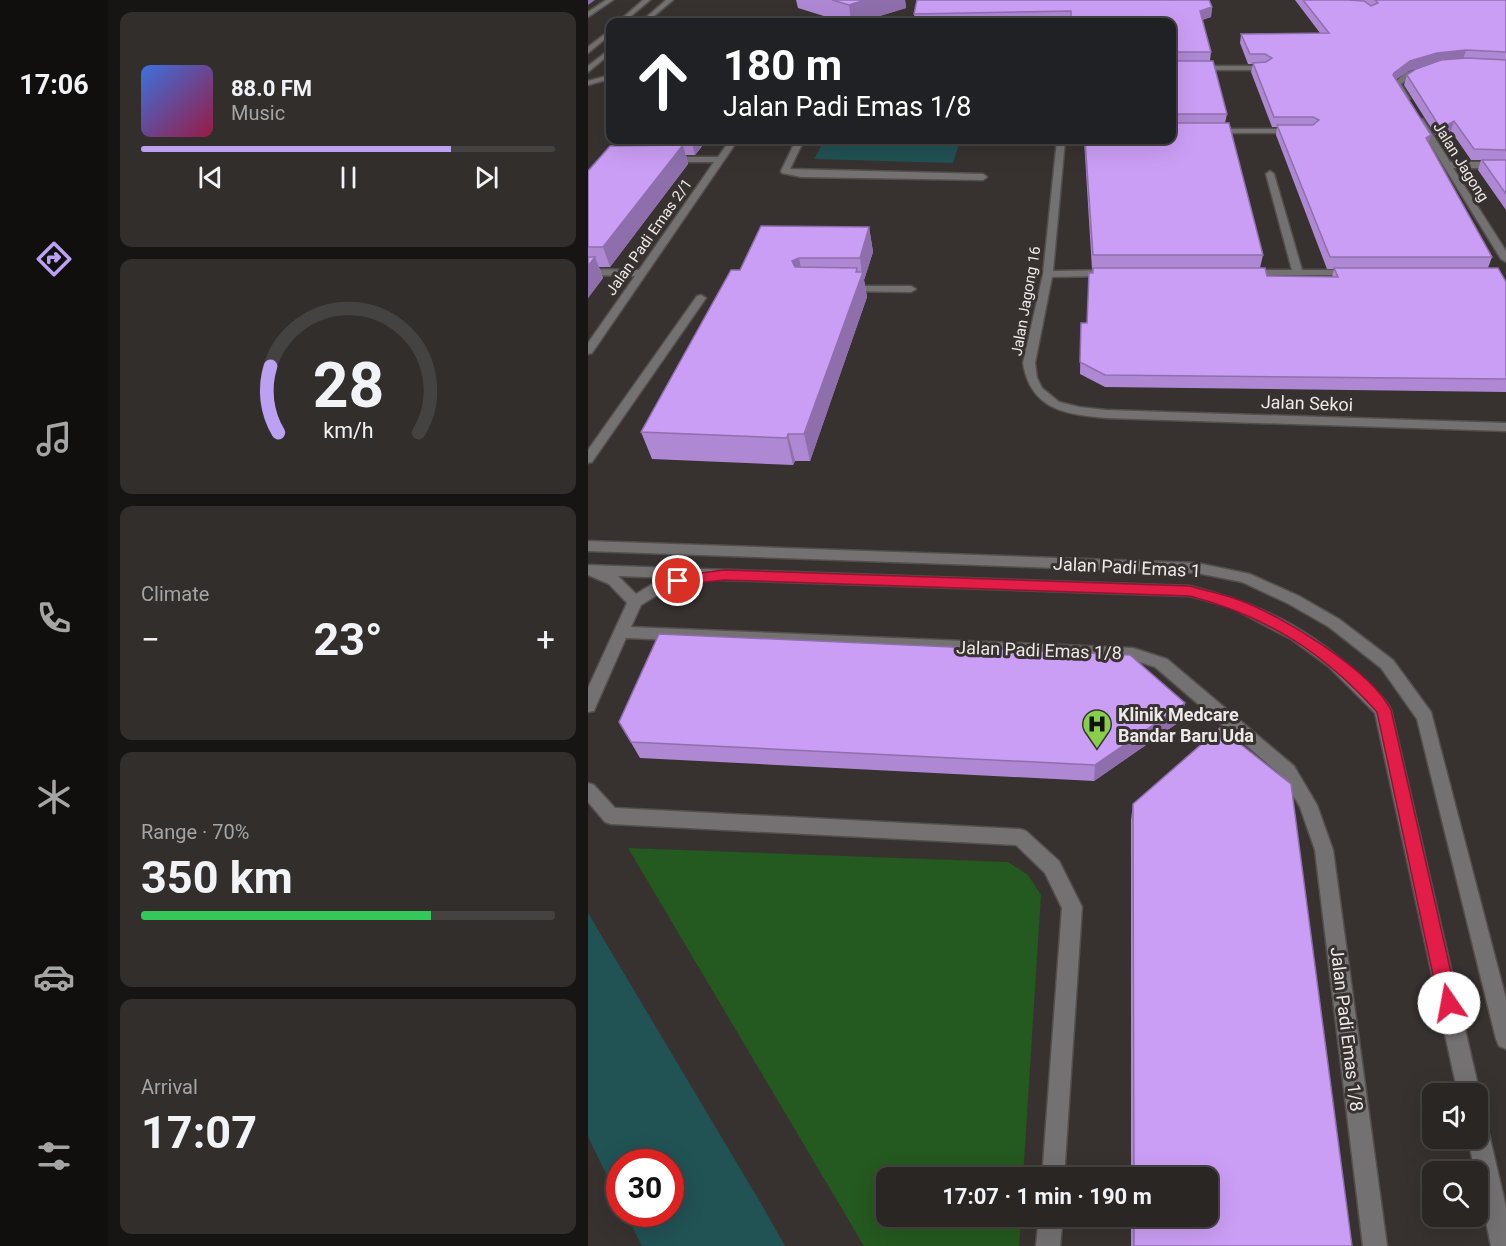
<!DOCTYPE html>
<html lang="en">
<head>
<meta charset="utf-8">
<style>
  :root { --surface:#292624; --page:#312e2c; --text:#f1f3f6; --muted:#a5a5a6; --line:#454341; --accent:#bca0f2 }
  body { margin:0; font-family:Roboto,sans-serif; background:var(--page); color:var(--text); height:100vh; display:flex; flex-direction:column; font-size:22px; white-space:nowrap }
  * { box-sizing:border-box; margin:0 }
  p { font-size:20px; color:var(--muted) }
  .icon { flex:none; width:33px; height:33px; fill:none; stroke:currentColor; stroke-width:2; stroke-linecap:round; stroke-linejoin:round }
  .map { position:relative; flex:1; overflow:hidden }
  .sheet { display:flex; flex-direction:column; gap:12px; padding:12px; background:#171514; width:480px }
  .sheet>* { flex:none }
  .hud { position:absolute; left:18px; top:18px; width:570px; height:126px; border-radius:12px; box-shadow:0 6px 24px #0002,0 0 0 2px var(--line); background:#202124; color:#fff; overflow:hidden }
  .buttons { position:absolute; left:834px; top:1083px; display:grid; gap:12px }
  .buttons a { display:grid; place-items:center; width:66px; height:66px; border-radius:12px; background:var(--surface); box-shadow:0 6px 24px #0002,0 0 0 2px var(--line); font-size:30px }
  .speed { position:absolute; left:18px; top:1149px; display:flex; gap:12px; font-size:30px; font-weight:700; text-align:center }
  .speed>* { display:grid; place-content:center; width:78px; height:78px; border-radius:50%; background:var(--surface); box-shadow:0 6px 24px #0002,0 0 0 2px var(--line); line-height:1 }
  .speed .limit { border:9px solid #d22; background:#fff; color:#111 }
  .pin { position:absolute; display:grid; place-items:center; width:51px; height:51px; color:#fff; margin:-26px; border:3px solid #fff; border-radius:50%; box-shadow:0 2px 6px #0007 }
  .me { position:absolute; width:66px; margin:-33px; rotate:348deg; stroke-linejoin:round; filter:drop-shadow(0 0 4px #0008) }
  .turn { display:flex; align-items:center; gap:21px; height:126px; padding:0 18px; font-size:27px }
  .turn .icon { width:78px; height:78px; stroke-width:2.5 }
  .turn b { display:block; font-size:42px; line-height:51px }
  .big { font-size:45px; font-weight:700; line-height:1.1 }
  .sheet .widget { flex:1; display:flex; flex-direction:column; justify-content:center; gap:9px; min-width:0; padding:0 21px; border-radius:12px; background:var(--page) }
  .sheet .dial { align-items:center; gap:0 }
  .dial svg { height:156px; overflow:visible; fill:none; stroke:var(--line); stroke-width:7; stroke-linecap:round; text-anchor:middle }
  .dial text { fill:var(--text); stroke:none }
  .song { display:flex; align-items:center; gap:18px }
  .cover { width:72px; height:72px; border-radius:9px; background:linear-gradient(135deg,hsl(220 70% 55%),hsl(340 70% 35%)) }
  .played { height:6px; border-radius:3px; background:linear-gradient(90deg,var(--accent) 75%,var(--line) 75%) }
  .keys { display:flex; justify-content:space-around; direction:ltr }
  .heat { display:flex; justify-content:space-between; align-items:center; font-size:33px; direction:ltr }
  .charge { height:9px; border-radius:4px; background:linear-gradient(90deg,#34c759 70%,var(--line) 0) }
  .trip { position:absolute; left:288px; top:1167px; width:342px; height:60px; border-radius:12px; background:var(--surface); box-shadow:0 6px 24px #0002,0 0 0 2px var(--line); font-weight:700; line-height:60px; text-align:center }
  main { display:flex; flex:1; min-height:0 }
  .dock { display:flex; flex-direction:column; width:108px; justify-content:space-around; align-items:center; background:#100f0e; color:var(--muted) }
  .dock .icon { width:42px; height:42px }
  .dock .active { color:var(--accent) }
  .dock b { font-size:27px; color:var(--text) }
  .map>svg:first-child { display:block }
</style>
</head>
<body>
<main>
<nav class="dock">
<b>17:06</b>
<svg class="icon active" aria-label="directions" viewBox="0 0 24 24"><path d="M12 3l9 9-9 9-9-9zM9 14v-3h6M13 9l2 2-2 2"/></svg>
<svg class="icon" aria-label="music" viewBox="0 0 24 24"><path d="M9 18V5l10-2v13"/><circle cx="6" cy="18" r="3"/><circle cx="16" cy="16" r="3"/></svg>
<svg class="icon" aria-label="phone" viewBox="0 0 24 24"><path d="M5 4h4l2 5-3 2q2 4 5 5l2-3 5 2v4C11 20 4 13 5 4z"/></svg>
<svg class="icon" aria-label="climate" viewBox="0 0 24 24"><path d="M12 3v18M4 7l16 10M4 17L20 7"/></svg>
<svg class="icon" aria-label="car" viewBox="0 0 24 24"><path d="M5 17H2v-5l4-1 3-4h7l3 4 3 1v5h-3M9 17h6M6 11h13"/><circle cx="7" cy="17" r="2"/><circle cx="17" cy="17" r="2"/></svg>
<svg class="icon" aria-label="filters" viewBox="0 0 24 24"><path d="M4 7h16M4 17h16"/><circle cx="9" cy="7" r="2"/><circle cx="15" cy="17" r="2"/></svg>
</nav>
<section class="sheet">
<div class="widget">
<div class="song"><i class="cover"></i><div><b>88.0 FM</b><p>Music</p></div></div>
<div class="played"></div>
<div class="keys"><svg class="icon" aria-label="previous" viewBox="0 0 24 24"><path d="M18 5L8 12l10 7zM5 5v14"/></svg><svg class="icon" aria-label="pause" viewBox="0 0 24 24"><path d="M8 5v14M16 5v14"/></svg><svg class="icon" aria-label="next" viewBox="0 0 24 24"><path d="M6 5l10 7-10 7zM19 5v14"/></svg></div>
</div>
<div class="widget dial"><svg viewBox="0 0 100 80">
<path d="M14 69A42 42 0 1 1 86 69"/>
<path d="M14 69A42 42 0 0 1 10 35" stroke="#bca0f2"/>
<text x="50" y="56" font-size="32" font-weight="700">28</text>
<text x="50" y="72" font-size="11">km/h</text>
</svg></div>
<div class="widget"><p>Climate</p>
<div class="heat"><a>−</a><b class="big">23°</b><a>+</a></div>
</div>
<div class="widget"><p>Range · 70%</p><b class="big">350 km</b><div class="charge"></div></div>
<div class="widget"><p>Arrival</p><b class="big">17:07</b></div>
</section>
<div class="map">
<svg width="918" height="1246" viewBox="0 0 918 1246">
  <rect width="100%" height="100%" fill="#373230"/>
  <path fill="#24591f" d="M40 848 420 862 440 875 453 895 435 1177 298 1178V1216L433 1217 431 1246H276Z"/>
  <g fill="#215254">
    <path d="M237 140H372L365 163 226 159Z"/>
    <path d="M0 913 175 1207 197 1246H54L38 1214H82V1162H32L31 1200 0 1137Z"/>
  </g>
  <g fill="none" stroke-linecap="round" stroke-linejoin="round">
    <g stroke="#544f4d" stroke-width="3">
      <g id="minor">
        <path d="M18 0H25L0 17V12Z"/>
        <path d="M55 0H62L36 22H30Z"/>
        <path d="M78 0H85L59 22H53Z"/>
        <path d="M22 30V35L0 53V47Z"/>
        <path d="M22 49V54L0 72V66Z"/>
        <path d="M584 66H676L680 68 676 70H584Z"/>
        <path d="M838 67 841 71 824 76 813 84 822 99 815 101 805 84 818 72Z"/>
        <path d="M22 75V79L0 85V81Z"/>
        <path d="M829 119H835L862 162H918V168H865L918 251V262L913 259 828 121Z"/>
        <path d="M584 129H706L710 131 706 133H584Z"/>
        <path d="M142 140H150L4 353 0 354V343L47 276 0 275V269L51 270 126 162H80L76 159 77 157H130Z"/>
        <path d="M208 140H216L202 169 395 174 399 177 395 180 213 177 194 173 193 171Z"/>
        <path d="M469 140H477L465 271 520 270 525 273 520 276 464 277 447 363 449 378 454 388 471 402 491 407 518 410 918 423V431L518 418C477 414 443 410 435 363L455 274Z"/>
        <path d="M682 171 686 174 714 270H763L767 271V275H654L653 273 658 270H704L678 174Z"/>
        <path d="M258 286H323L328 289 323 292 254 291V287Z"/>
        <path d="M113 295 118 298 4 462 0 463V450L109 296Z"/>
        <path d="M0 541 609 563 662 574 711 596 751 619 805 660 843 712 918 999V1049L911 1046 908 1039 829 719 793 668 741 627 701 604 654 582 609 573 0 551Z"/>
        <path d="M0 565 602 586C673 604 722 628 775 679 785 688 797 698 803 710L892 1094 890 1100V1094H870L787 713 740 666 703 639 642 607 602 596 108 579 106 583 76 591 53 605 43 627 545 648 579 659 706 766 729 805 745 850 799 1246H775L727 850 712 807 694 776 567 667 545 660 38 638 8 706 6 711 0 712V688L39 603 21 584 0 575ZM30 576 85 578 66 583 48 594Z"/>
        <path d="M0 783 6 785 27 808 432 829 438 831 471 861 494 907 476 1178H454L474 908 457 873 428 845 23 824 17 822 0 802Z"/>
        <path d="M890 1123 898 1126 901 1134 918 1207V1246H903L890 1183V1172H887L880 1138H890Z"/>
        <path d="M451 1216H475L472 1246H448Z"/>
      </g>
    </g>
    <use href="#minor" fill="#747172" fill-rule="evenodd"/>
  </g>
  <g fill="#af88d3">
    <path d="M208 0H317L318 8 272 22H255L210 8Z"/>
    <path d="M707 0H918V210L890 170 893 160H883L863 131 850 139 816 85 819 75 848 62 820 71 808 79 841 143 904 257 900 268 918 282V392L517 387 492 374 493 323H499L505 269H504L496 140H584V22H327L326 14 624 7 623 17 614 20 623 52 622 61 639 114 637 123 675 255 672 268 679 276 744 277 746 269H739L688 135 689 127H684L663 72 665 64H660L652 43 653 34 732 33Z"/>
    <path d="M33 140H119L107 155H98L100 164 22 267H11L15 278 0 298V171L35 146Z"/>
    <path d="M281 227 285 252 276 280 279 297 222 461H207L205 465 64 459 53 432 152 270Z"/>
    <path d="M597 703 594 720 506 781 52 758 31 722Z"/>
    <path d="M545 804 764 1246H543V1216H620V1178H543V820Z"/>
  </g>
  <g fill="#8e6fac">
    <path d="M0 0H7L0 5Z"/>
    <path d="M277 0H317L318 8 272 22H263L261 5Z"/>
    <path d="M624 7 623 17 611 21 612 11Z"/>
    <path d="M878 50 875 60 847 62 820 71 804 82 806 73 822 61 849 53Z"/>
    <path d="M866 121 863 131 850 139 853 129Z"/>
    <path d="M843 135 840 145 838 138Z"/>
    <path d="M103 140H119L107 155Z"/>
    <path d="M95 145 100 164 22 267 15 247Z"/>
    <path d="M281 227 285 252 276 280 279 297 222 461 216 434 269 268 271 283 274 274 272 258Z"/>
    <path d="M7 257 15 278 0 298V266Z"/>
    <path d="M211 258 216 283 210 286 204 261Z"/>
    <path d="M200 434 207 461 205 465 199 438Z"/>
    <path d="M597 703 594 720 506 781 507 765Z"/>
  </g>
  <g fill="#cb9ef5" stroke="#8e6fac" stroke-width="1.5">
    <path d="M244 0H277L261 5Z"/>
    <path d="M329 0H621L624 7 612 11 623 52H585L584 56V22H483V11L326 14Z"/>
    <path d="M715 0H760L776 1 783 6 790 3 787 0H918V52L878 50 849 53 822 61 806 73 805 75 843 135 838 138 904 257H742L689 125H725L731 120 725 117H686L665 63 678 62 684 58 677 54H662L653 34 741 33Z"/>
    <path d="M879 58 918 60V150L886 149 866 121 853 129 819 75 828 69 853 60Z"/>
    <path d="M584 59 585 61H625L639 114H585L584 119Z"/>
    <path d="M584 121 585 123H641L675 255H505L497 140H584Z"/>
    <path d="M95 145 15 247H0V171L22 146Z"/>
    <path d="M894 160H918V194Z"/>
    <path d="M173 226 281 227 272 258H211L204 261 207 267 269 268 268 272H275L216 434H200L199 438 53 432 143 270H152Z"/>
    <path d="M0 257H7L0 266Z"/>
    <path d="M505 268H677L679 276 750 277 746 268H910L918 282V379L517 375 492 362 493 323H499L501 273H505Z"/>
    <path d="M71 634 542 655 597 703 507 765 43 742 31 722Z"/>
    <path d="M632 728 703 784 764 1246H546V1216H620V1178H546L545 804Z"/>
  </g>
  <path fill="#e11d48" stroke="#92132f" stroke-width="1.5" d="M136 570 602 586C619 591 636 594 651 600 693 615 783 670 803 710L870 1003 867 1010 861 1012 854 1010 851 1003 789 712C735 652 680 617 602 596L136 580 90 585 83 581 90 576Z"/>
  <defs>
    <g id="hospital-pin" transform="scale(1.5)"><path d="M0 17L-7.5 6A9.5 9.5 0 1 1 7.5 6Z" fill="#87cf4b" stroke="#373230"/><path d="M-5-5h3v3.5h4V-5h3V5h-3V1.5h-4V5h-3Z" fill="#111"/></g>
  </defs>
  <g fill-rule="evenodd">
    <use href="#hospital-pin" x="509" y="724"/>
  </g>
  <g text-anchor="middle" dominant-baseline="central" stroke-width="6" stroke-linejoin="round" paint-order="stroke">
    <g font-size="15" fill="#ede9e8" stroke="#373230">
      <text transform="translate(873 162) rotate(58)">Jalan Jagong</text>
      <text transform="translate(61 237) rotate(-55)">Jalan Padi Emas 2/1</text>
      <text transform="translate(438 301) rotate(-80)">Jalan Jagong 16</text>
    </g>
    <g font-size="18" fill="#ede9e8" stroke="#373230">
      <text transform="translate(719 403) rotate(2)">Jalan Sekoi</text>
      <text transform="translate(539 567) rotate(3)">Jalan Padi Emas 1</text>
      <text transform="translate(451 650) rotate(2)">Jalan Padi Emas 1/8</text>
      <text transform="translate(759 1029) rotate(83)">Jalan Padi Emas 1/8</text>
    </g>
    <g font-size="18" font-weight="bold" fill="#ede9e8" stroke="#373230" text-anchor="start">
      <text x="530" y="714">Klinik Medcare<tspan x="530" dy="21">Bandar Baru Uda</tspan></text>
    </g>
  </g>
</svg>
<div class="buttons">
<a><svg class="icon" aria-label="sound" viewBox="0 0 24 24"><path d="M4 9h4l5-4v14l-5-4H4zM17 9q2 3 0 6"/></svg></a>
<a><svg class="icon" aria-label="search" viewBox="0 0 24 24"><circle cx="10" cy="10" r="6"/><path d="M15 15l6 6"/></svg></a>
</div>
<div class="speed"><div class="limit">30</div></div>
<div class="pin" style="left:90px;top:581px;background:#d93025"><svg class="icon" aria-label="arrive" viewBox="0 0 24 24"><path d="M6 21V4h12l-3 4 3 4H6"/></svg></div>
<svg class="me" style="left:861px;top:1003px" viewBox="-20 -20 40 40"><circle r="19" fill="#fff"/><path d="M0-13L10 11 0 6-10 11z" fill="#e11d48"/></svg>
<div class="trip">17:07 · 1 min · 190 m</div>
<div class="hud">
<div class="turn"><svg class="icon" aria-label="ahead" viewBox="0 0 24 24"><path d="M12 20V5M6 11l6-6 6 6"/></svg><div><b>180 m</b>Jalan Padi Emas 1/8</div></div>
</div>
</div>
</main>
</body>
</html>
